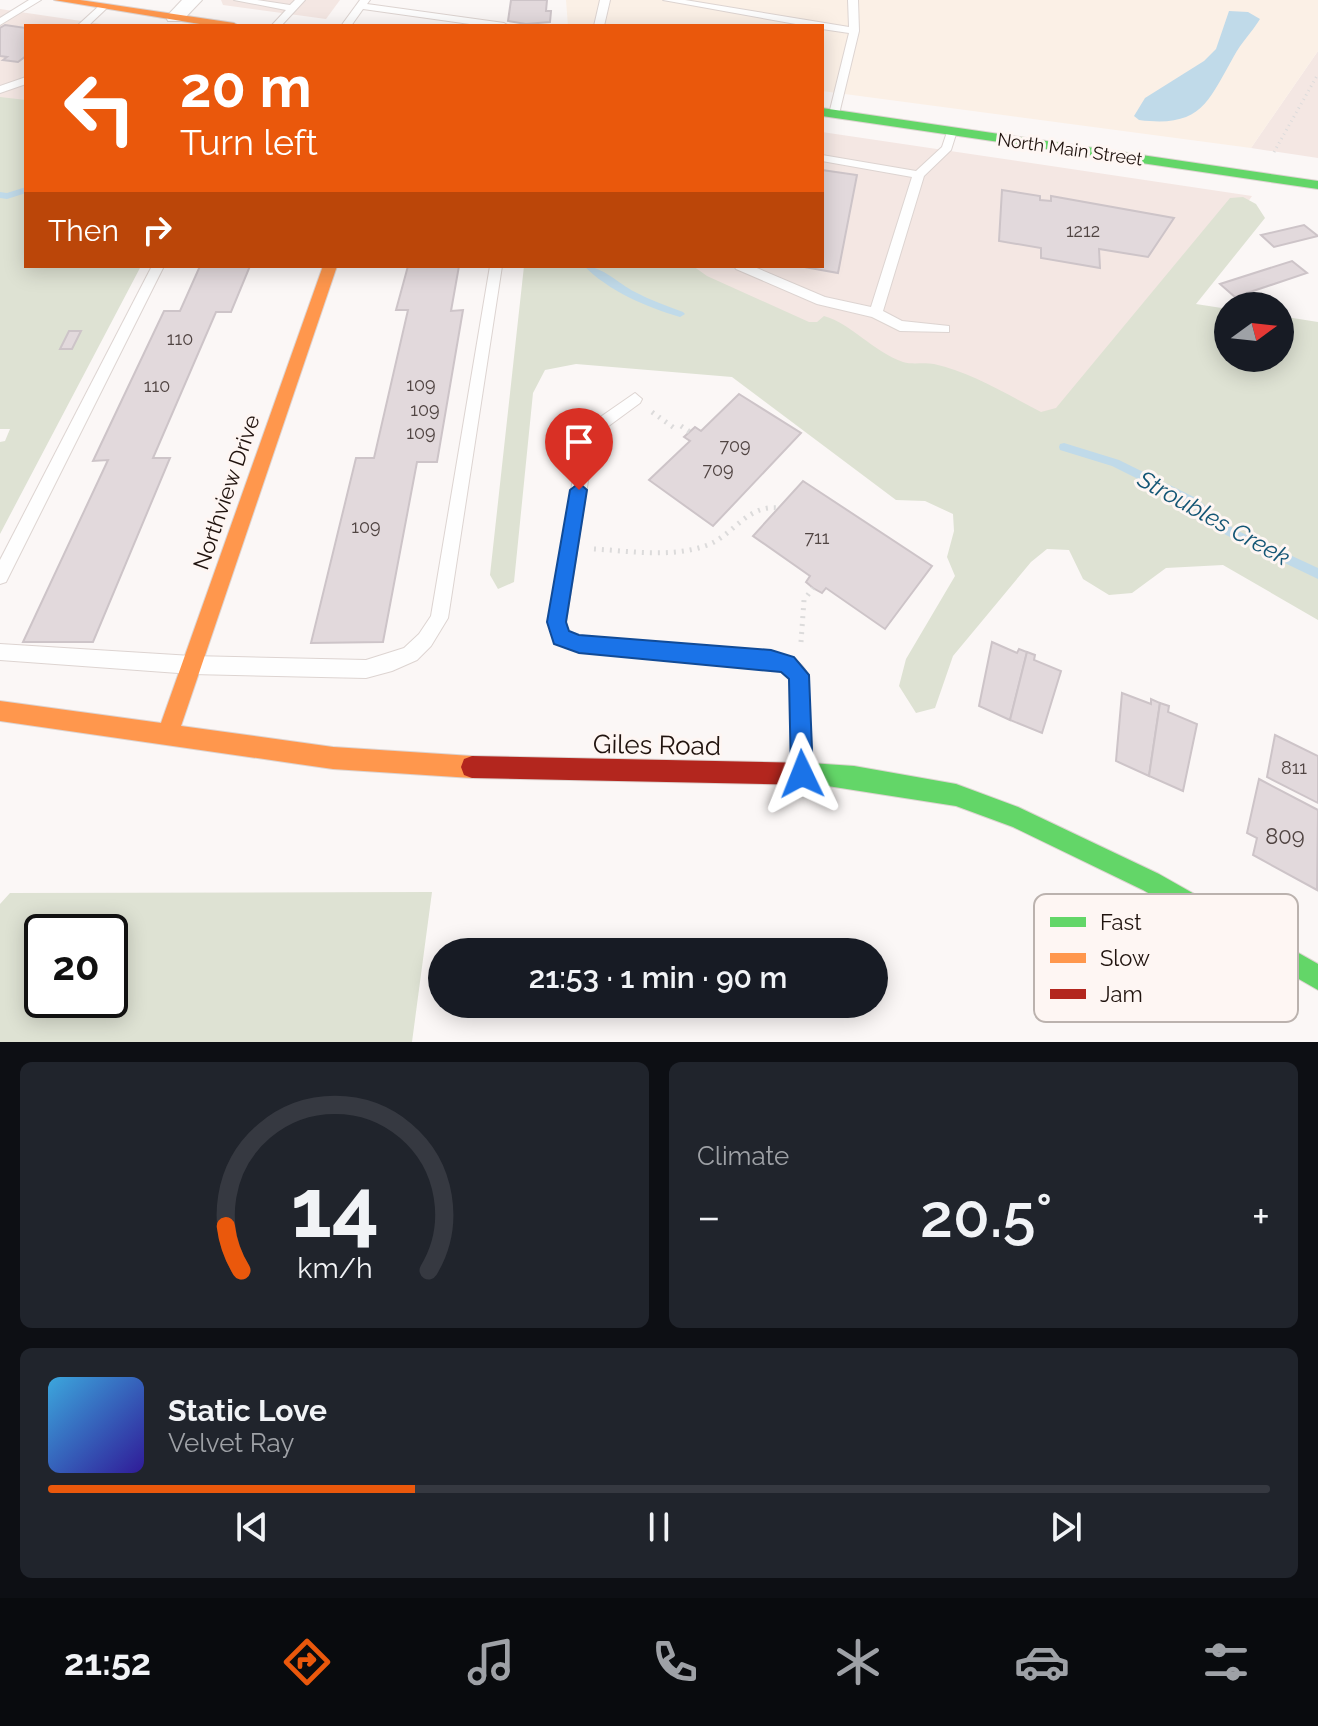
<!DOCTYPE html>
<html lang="en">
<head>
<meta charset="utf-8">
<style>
  :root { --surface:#171b24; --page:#20242c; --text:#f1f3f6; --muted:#9ea1a6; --line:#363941; --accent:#ea580c }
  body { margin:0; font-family:Raleway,sans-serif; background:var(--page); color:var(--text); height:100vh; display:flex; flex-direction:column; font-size:30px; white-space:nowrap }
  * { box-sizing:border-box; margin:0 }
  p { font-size:26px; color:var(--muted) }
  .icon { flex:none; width:44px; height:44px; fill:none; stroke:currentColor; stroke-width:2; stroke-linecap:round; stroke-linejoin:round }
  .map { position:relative; height:1042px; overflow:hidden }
  .details { display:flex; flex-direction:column; gap:20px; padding:20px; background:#0d0f14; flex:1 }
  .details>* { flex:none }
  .banner { position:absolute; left:24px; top:24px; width:800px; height:244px; border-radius:0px; box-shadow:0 4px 20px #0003; background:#ea580c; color:#fff; overflow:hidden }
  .needle { width:52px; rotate:75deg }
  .buttons { position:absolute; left:1214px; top:292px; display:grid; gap:16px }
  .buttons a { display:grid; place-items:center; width:80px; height:80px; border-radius:50%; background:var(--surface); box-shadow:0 4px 20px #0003; font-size:40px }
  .speed { position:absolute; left:24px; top:914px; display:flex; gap:16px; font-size:40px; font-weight:700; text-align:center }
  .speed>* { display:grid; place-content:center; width:104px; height:104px; border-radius:50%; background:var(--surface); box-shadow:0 4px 20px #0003; line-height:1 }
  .speed .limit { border:4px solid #111; border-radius:12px; background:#fff; color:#111 }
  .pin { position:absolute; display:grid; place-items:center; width:68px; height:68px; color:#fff; margin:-82px -34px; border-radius:50% 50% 50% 0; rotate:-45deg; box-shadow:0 0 8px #0007 }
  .pin .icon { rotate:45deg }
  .me { position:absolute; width:88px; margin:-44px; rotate:358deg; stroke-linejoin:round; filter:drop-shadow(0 0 6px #0008) }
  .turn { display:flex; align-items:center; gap:28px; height:168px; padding:0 24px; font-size:36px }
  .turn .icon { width:104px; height:104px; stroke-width:2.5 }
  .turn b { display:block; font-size:56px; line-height:68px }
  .then { display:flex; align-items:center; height:76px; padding:0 24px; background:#0003; gap:16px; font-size:30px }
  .big { font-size:60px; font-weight:600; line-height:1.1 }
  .details .widget { flex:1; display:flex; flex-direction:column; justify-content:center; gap:12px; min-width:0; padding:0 28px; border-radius:12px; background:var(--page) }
  .details .dial { align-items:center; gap:0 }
  .dial svg { height:208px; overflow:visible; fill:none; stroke:var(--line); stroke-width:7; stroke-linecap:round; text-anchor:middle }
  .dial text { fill:var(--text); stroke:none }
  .song { display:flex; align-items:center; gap:24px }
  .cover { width:96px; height:96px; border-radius:12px; background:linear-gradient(135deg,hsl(200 70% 55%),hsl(250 70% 35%)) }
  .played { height:8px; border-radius:4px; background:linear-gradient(90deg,var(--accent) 30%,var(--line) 30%) }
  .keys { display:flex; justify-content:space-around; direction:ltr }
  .heat { display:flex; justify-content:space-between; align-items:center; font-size:44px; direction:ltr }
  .details .tiles { flex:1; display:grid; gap:20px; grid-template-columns:1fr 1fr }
  .widget:last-child { grid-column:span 2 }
  .trip { position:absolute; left:428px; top:938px; width:460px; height:80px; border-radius:40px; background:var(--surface); box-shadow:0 4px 20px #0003; font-weight:600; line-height:80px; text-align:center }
  .tabs { display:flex; height:128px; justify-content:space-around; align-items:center; background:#090b0e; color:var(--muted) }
  .tabs .icon { width:56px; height:56px }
  .tabs .active { color:var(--accent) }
  .tabs b { font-size:36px; color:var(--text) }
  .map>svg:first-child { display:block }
</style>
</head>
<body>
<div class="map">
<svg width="1318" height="1042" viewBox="0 0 1318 1042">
  <rect width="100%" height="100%" fill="#fbf7f6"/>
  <g fill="#f4e7e3">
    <path d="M221 0H340L326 19 223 5Z"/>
    <path d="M0 9 115 26H26V109L0 106Z"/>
    <path d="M1318 51V158L1251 148Z"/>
    <path d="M822 132 984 156 1252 196 1178 302 1041 464 654 266H822Z"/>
  </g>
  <path fill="#fbf0e6" d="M566 0H1318V51L1251 148 822 91V26H568Z"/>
  <g fill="#dee2d3" fill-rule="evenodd">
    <path d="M0 97 26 100V266H141L0 534V442L5 441 10 429H0Z"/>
    <path d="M1243 197 1256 204 1265 218 1196 304 1228 309V358H1280V316L1318 322V620L1223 565 1166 568 1132 593 1109 595 1083 579 1069 550 1047 549 1031 562 953 656 935 708 916 713 899 686 906 659 955 576 947 557 954 531 953 514 925 501 896 500 732 377 576 364 545 370 533 393 514 582 498 589 490 575 524 266H693L707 276 809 322H817L824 316C852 324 872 351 903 362 913 365 924 362 934 364 971 372 1008 395 1041 412L1056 408 1230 198Z"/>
    <path d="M432 892 412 1042H0V904L10 893ZM110 932V1000H42V932Z"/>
  </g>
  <path fill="#c0dae9" d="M1229 11 1248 12 1260 19C1252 32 1241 43 1234 56 1208 102 1201 128 1139 120L1134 116 1145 98 1204 61 1216 49Z"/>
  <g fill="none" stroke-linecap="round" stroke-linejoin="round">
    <g fill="#c0dae9" fill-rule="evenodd">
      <path d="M26 187V193L7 199 0 198V192L7 193Z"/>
      <path d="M584 266C602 266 619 284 635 292 650 300 667 306 683 312L685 314 680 317C646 307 609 291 584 266Z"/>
      <path d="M1064 443 1119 460 1196 498 1234 529 1318 568V579L1226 535 1188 504 1112 466 1060 450 1059 447 1060 444Z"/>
    </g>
  </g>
  <g fill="#e2d9dc" stroke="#cdc4c8" stroke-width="2">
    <path d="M511 0H547L546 11H551L550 22 526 24 508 21Z"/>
    <path d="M5 25 26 28V56L18 62 3 60 7 57 0 56V28Z"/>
    <path d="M822 170 857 175 838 273 799 266H822Z"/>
    <path d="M1002 190 1040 196V200L1051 201V196L1174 218 1148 257 1099 249 1100 268 1041 258V248L999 241Z"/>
    <path d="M1304 225 1318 236 1274 247 1261 235Z"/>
    <path d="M1292 261 1307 273 1235 297 1220 284Z"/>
    <path d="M200 266H250L231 312H216L153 458H170L93 642H23L108 460 93 461 164 311H180Z"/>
    <path d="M408 266H459L451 311 463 310 437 462H417L383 642 311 643 356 458H374L408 310H396Z"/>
    <path d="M69 331H81L72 349H60Z"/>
    <path d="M739 394 801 433 713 526 649 480 690 441 684 437 695 427 701 431Z"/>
    <path d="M803 481 932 566 885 629 826 588 822 593 813 588 806 582 810 576 753 536Z"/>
    <path d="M992 642 1017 653 1019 649 1027 652 1010 720 979 706Z"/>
    <path d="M1027 652 1035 655 1034 660 1061 671 1042 733 1010 720Z"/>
    <path d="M1122 693 1151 704V699L1160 703 1149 776 1116 761Z"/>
    <path d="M1160 703 1169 706 1168 712 1197 724 1183 791 1149 776Z"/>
    <path d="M1275 735 1318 756V803L1267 777Z"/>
    <path d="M1259 779 1318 810 1317 890 1253 855 1257 838 1247 833Z"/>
  </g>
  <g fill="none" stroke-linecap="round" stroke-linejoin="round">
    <g stroke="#ddd4d1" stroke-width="2">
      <g id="lane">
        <path d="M29 0H41L0 25V18Z"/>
        <path d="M234 0H257L290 5 295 0H305L281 26H271L286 10Z"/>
        <path d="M360 0H370L367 4 504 23 509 26H484L363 9 351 26H341Z"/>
        <path d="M600 0H610L604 26H594Z"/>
        <path d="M663 0H685L849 27 848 0H858L859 31 839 114 834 117 829 114 849 33 822 29V26H807Z"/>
        <path d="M100 5 108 7 88 26H77Z"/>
        <path d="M26 77V84L0 93V86Z"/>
        <path d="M948 129 957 131 951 150 924 176 883 311 902 321 949 326V332L900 331 872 317 817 304 736 269 734 266H752L825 297 871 307 912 177 822 161V155L916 171 942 147Z"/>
        <path d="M152 266H164L6 582 0 584V560Z"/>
        <path d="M490 266H502L448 618 431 646 417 660 392 671 366 678 192 674 0 660V644L192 656 366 660 404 648 419 634 431 616Z"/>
        <path d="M635 393 642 399 640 403 595 436 566 622 568 632 579 636 771 651C786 655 801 659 808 675L812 768 809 775 802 778 795 775 792 768 790 679 782 671 771 667 579 652 555 643 548 622 581 433 583 429Z"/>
      </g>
    </g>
    <g stroke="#ddd4d1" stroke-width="2">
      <path id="street" d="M182 0H202L182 21H168L166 17Z"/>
    </g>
    <g stroke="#ddd4d1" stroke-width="2">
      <g id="fast">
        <path d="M822 108 1318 181V189L822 116Z"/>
        <path d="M810 763 854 766 956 784 1018 807 1159 874 1318 964V990L1143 890 1013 827 956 806 802 782 799 774 802 766Z"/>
      </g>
    </g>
    <g stroke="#ddd4d1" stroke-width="2">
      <g id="slow">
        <path d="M54 0H80L234 23 239 26H212Z"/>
        <path d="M323 266H337L181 726 333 747 472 756 480 759 483 767 480 775 472 778 333 769 0 721V701L161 723Z"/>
      </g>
    </g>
    <g stroke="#ddd4d1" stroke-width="2">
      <path id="jam" d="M472 756 810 763 818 766 821 774 818 782 810 785 472 778 464 775 461 767 464 759Z"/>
    </g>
    <path stroke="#dcdbdb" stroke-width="3" stroke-dasharray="1 4" stroke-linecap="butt" d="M1274 152 1318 74"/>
    <g stroke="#dcdbdb" stroke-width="5" stroke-dasharray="2 6" stroke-linecap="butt">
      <path d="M652 412 677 430"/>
      <path d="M681 426 690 432"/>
      <path d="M594 549C630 551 670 558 705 546 733 537 746 504 779 508"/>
      <path d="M801 642 804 600 813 588"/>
    </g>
    <use href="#lane" fill="#fefefe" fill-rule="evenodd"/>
    <use href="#street" fill="#fefefe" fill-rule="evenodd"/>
    <use href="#fast" fill="#63d668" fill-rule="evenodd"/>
    <use href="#slow" fill="#ff974d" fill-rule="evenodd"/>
    <use href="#jam" fill="#b3261e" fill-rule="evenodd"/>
  </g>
  <path fill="#1a73e8" stroke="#114b97" stroke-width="2" d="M579 483 587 490 566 622 569 631 579 635 771 650 794 657 809 675 813 774 810 782 802 785 795 782 791 774 789 679 781 672 579 653 554 644 547 622 570 490Z"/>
  <g text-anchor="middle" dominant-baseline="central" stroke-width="6" stroke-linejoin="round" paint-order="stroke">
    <g font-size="18" fill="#20130e" stroke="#fef6f3">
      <text transform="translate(1070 149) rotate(8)">North Main Street</text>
    </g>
    <g font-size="18" fill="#504442">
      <text x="1083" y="230">1212</text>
      <text x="180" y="338">110</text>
      <text x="421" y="384">109</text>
      <text x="157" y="385">110</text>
      <text x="425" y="409">109</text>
      <text x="421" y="432">109</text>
      <text x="735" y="445">709</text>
      <text x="718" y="469">709</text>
      <text x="366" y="526">109</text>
      <text x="817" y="537">711</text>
      <text x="1294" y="767">811</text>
    </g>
    <g font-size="22" fill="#20130e" stroke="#fef6f3">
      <text transform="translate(226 492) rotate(-71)">Northview Drive</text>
    </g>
    <g font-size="22" fill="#504442">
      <text x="1285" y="836">809</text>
    </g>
    <g font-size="24" font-style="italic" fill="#145675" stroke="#fef6f3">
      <text transform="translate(1214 518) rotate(29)">Stroubles Creek</text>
    </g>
    <g font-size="26" fill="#20130e" stroke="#fef6f3">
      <text transform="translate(657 745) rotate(1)">Giles Road</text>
    </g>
  </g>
  <rect x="1034" y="894" width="264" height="128" rx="12" fill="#fef6f3" stroke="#bbb2ae" stroke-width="2"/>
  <rect x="1050" y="917" width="36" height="10" fill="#63d668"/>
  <rect x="1050" y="953" width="36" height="10" fill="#ff974d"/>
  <rect x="1050" y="989" width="36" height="10" fill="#b3261e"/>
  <g font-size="22" fill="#20130e">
    <text x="1100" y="930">Fast</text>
    <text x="1100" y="966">Slow</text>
    <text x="1100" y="1002">Jam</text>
  </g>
</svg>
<div class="buttons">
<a><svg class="needle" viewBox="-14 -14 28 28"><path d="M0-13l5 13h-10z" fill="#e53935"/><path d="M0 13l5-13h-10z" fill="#9ea1a6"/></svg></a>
</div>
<div class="speed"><div class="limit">20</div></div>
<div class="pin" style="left:579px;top:490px;background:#d93025"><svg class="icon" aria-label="arrive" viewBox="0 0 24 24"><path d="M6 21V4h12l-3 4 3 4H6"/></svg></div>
<svg class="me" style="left:802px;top:774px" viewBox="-20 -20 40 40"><path d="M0-17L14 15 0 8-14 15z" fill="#1a73e8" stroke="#fff" stroke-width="4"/></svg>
<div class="trip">21:53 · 1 min · 90 m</div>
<div class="banner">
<div class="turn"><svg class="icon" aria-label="left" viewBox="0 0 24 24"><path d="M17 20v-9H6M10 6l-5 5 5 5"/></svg><div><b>20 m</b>Turn left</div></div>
<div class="then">Then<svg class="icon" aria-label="right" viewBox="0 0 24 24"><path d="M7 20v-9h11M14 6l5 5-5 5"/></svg></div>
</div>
</div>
<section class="details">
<div class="tiles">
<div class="widget dial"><svg viewBox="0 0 100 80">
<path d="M14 69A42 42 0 1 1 86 69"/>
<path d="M14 69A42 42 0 0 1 8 52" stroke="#ea580c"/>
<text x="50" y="56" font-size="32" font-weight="700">14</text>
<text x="50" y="72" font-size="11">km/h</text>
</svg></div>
<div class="widget"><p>Climate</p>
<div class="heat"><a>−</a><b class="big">20.5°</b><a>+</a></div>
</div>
<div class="widget">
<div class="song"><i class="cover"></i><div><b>Static Love</b><p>Velvet Ray</p></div></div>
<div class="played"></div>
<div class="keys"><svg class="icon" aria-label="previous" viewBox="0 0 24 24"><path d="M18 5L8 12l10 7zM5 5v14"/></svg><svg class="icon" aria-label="pause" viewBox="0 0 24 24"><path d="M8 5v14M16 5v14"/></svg><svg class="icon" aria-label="next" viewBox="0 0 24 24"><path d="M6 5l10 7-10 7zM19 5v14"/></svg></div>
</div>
</div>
</section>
<nav class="tabs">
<b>21:52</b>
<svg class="icon active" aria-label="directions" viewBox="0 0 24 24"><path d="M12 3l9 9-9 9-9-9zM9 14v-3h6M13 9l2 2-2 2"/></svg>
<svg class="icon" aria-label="music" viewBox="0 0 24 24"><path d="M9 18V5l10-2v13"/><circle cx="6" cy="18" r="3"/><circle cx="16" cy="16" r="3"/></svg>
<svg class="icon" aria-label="phone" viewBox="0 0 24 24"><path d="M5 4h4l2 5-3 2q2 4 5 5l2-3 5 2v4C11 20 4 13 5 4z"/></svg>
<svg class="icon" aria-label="climate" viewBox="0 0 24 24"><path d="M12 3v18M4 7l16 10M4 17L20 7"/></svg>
<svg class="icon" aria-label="car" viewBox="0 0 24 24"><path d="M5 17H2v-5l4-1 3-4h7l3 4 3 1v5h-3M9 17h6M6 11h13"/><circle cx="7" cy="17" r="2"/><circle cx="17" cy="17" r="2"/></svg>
<svg class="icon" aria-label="filters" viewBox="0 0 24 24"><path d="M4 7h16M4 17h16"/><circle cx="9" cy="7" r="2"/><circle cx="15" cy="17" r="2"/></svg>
</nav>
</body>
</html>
